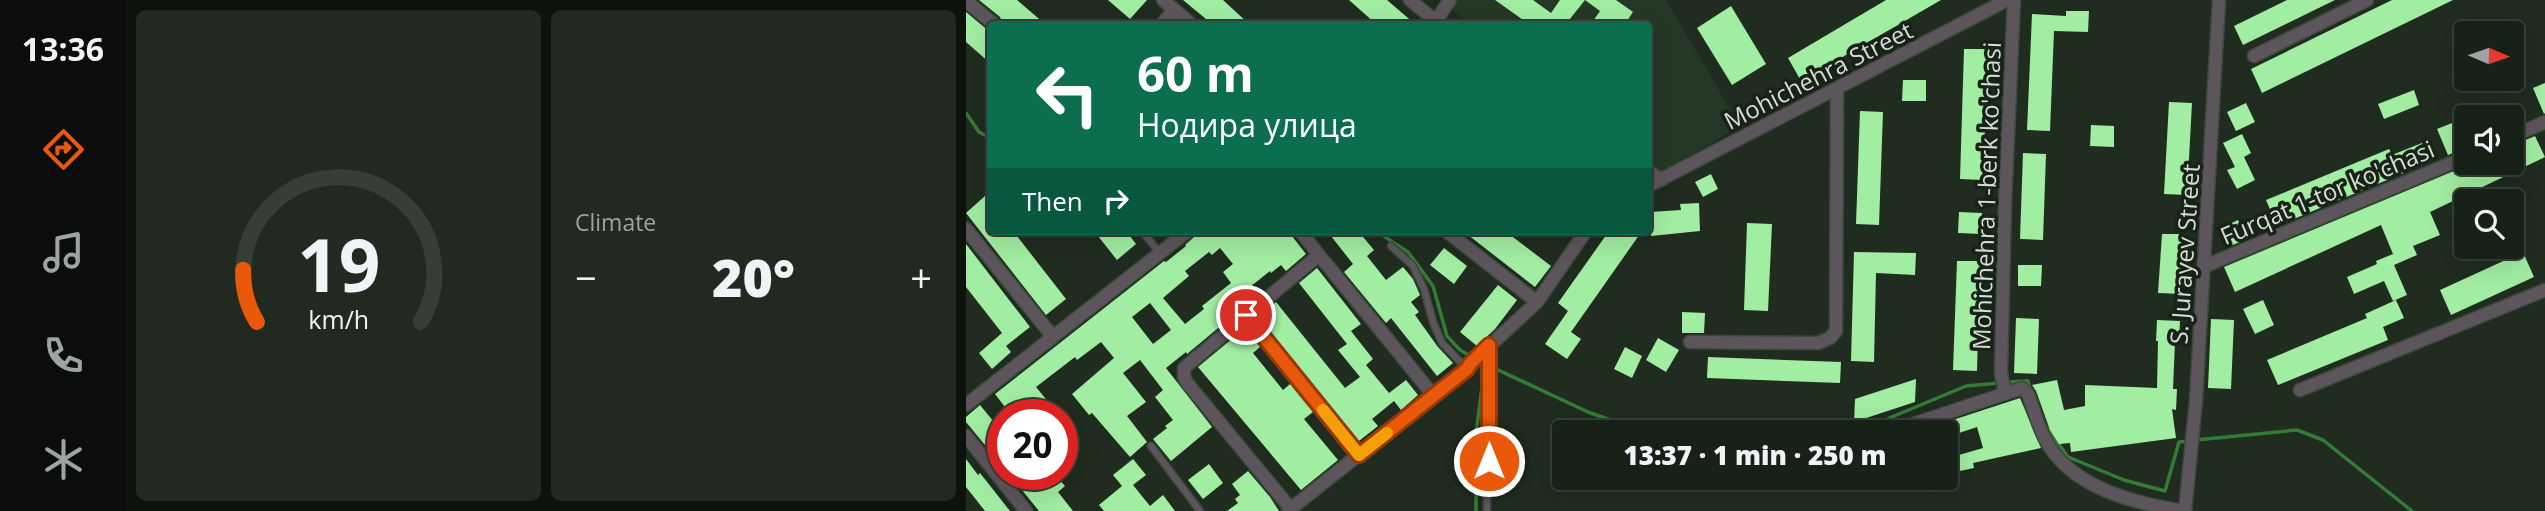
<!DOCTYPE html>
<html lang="en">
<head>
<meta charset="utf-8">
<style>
  :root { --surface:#182117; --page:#212920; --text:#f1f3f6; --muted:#9fa3a1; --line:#363e36; --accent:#ea580c }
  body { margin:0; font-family:"Open Sans",sans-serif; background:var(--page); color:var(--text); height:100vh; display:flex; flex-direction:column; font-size:26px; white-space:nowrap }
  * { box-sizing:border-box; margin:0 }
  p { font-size:23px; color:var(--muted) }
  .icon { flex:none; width:38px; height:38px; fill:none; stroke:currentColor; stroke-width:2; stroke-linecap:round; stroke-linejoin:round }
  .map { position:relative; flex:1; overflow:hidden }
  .sheet { display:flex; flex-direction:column; gap:10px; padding:10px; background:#0d120d; width:840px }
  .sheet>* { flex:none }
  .hud { position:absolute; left:21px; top:21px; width:665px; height:214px; border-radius:7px; box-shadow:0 7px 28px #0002,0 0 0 2px var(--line); background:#0b6e4f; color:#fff; overflow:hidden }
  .needle { width:46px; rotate:92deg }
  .controls { position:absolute; left:1488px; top:21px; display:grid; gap:14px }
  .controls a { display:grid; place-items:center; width:70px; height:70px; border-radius:7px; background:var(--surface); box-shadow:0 7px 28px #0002,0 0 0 2px var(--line); font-size:35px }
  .speed { position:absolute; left:21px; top:399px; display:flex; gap:14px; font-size:35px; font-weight:700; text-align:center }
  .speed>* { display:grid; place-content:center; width:91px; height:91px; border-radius:50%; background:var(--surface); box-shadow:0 7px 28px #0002,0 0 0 2px var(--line); line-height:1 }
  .speed .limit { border:10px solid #d22; background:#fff; color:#111 }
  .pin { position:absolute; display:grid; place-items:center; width:60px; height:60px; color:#fff; margin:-30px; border:4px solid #fff; border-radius:50%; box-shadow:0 2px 7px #0007 }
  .me { position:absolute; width:77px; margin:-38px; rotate:0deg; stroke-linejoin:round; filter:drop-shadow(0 0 5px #0008) }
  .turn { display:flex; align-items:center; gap:24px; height:147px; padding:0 35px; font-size:32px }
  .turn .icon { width:91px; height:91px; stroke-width:2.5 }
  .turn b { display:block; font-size:49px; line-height:60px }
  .then { display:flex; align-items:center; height:66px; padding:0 35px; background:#0003; gap:14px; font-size:26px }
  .big { font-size:52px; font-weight:800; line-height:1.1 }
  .sheet .tile { flex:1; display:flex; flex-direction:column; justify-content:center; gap:10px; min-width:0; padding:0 24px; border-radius:10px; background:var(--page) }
  .sheet .dial { align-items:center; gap:0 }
  .dial svg { height:182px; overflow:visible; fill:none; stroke:var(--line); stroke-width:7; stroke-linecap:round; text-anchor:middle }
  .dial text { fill:var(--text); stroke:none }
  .heat { display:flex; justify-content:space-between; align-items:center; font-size:38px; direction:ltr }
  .sheet .tiles { flex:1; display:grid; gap:10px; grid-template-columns:repeat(2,1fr) }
  .trip { position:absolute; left:586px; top:420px; width:406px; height:70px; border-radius:7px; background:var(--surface); box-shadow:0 7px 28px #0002,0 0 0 2px var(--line); font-weight:800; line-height:70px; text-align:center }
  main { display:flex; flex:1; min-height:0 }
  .tab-bar { display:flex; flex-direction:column; width:126px; justify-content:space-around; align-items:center; background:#0a0d09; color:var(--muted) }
  .tab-bar .icon { width:49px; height:49px }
  .tab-bar .on { color:var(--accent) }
  .tab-bar b { font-size:32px; color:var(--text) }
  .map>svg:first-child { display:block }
</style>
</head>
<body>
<main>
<nav class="tab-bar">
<b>13:36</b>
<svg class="icon on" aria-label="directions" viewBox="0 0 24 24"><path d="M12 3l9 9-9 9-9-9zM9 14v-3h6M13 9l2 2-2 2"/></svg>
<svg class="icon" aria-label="music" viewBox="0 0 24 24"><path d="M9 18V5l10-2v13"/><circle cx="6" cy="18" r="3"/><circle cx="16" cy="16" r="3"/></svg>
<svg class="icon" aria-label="phone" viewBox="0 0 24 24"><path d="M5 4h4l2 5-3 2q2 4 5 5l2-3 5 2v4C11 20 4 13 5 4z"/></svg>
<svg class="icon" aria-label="climate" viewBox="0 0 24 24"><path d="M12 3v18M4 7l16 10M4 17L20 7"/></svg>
</nav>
<section class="sheet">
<div class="tiles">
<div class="tile dial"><svg viewBox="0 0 100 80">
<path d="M14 69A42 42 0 1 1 86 69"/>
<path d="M14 69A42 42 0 0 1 8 46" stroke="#ea580c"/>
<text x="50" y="56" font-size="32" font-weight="700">19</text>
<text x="50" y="72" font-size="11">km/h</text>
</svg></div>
<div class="tile"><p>Climate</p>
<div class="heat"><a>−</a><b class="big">20°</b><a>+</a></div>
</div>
</div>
</section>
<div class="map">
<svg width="1579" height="511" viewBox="0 0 1579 511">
  <rect width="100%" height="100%" fill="#202c1f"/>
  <path fill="#253725" d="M491 0H700L774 126 695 172 683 162 682 24H505L485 9Z"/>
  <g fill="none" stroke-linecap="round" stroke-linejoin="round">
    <g stroke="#337c37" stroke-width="3.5">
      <path d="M0 113 13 132 24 138"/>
      <path d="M410 231 442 252 467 286 481 336 494 350 506 357"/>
      <path d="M513 361 622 412 678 432"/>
      <path d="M1041 382 1062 381 1064 389"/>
      <path d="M1077 422 1102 457 1158 480 1199 491 1213 442 1222 441"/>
      <path d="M890 432 1000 386 1033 383"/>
      <path d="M1230 440 1331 430 1357 440 1446 511"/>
      <path d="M510 511V433L519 364"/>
    </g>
  </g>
  <g fill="#a1eda2" fill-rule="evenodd">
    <path d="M13 0H51L79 24H37L34 17Z"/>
    <path d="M142 0H181L164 19Z"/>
    <path d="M217 0H257L283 24H246Z"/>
    <path d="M383 0H421L449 24H410Z"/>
    <path d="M529 0H567L585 13 594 0H619L600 24H563Z"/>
    <path d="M619 0H650L667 12 659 24H625L634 11Z"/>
    <path d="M920 0H975L835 81 822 58Z"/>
    <path d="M1321 0H1369L1277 45 1268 26Z"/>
    <path d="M1426 0H1487L1296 93 1285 69Z"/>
    <path d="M765 6 800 64 766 85 731 28Z"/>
    <path d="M1100 11H1123L1122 32 1088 31 1084 131 1061 130 1066 14 1100 16Z"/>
    <path d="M0 12 24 32V63L0 42Z"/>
    <path d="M998 49H1022L1017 180 994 179Z"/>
    <path d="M937 80H960V101H936Z"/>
    <path d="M1579 83V113L1578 114 1567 88Z"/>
    <path d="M1448 90 1453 105 1418 119 1412 104Z"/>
    <path d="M1203 102 1226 103 1221 195 1198 194Z"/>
    <path d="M1280 103 1289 122 1270 131 1261 112Z"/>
    <path d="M1525 106 1529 117H1499Z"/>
    <path d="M894 111 917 112 913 225 890 224Z"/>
    <path d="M1491 121 1500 141V148L1482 155 1471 129Z"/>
    <path d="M1125 125 1148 126V147L1124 146Z"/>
    <path d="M1276 134 1285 153 1278 157 1289 180 1271 189 1261 170 1269 167 1257 143Z"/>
    <path d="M1569 136 1579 157 1464 212 1474 235 1447 246 1451 255 1428 265 1441 295 1427 301 1418 281 1388 294 1381 277 1411 264 1410 261 1427 254 1415 225 1269 292 1258 267 1507 163H1545V146Z"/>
    <path d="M1456 143 1464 162 1311 226 1300 200 1423 149 1426 155Z"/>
    <path d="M1057 153 1080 154 1077 240 1054 239Z"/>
    <path d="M745 174 752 189 737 197 729 182Z"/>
    <path d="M19 196 24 203V231H47L100 299 80 315 0 213Z"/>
    <path d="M733 203 734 231 685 236 684 212 715 210 714 204Z"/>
    <path d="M993 212 1016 213 1015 234 992 233Z"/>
    <path d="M1272 220 1281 239 1262 247 1253 229Z"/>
    <path d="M781 223 806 224 802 311 778 310Z"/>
    <path d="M128 231H160L170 244 151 260Z"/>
    <path d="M231 231H322L340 254 320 271 315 265 305 273 304 271 274 295 281 304 221 354 220 352 200 368 246 427 205 461 187 439 201 428 199 426 207 420 189 397 197 390 174 360 157 373 180 402 161 416 181 442 164 457 126 413 123 415 106 394 148 358 135 342 111 360 109 357 70 387 84 404 70 415H45L29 394 198 261 200 262 220 246 219 245 228 237ZM254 248 267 264 257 272 265 283 236 306 238 309 219 324 197 298 223 276 219 271 243 252 246 255ZM184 303 205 330 187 344 166 317Z"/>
    <path d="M361 231H392L408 250 401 256 420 280 437 267 447 279 454 295 445 302 453 312 449 315 472 347 487 363 471 376 425 318 420 323 378 272 387 264Z"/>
    <path d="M497 231H539L585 266 569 287Z"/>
    <path d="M643 231H676L605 332 615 339 601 359 579 344 602 311 592 303Z"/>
    <path d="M1196 234H1219L1215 294 1192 293Z"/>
    <path d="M0 244 64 327 40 346 45 352 26 369 13 353 36 333 0 287Z"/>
    <path d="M478 248 501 266 488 284 464 265Z"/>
    <path d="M888 252 950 253 949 275 910 273 908 362 885 361Z"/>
    <path d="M1557 252 1568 277 1485 315 1474 290Z"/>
    <path d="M991 261H1014L1011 371 987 370Z"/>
    <path d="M1052 265H1076L1075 286H1052Z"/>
    <path d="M351 268 395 324 385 331 407 359 400 365 423 393 440 380 452 395 435 410 428 401 406 419 412 426 393 441 293 317 310 302 379 388 394 377 372 350 381 344 333 283Z"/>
    <path d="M532 285 551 300 529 329 511 346 494 332Z"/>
    <path d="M1297 300 1308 325 1289 334 1277 309Z"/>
    <path d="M1430 300 1438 318 1417 327 1422 340 1312 385 1301 360 1401 318 1399 314Z"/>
    <path d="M716 312 739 313 738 333H716Z"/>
    <path d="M1050 318 1073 319 1071 374 1048 373Z"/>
    <path d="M1245 319 1268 320 1265 389 1242 388Z"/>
    <path d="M1191 320 1214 321 1213 342H1209L1207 389H1211L1210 410 1206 409 1210 438 1105 452 1104 443 1093 444 1084 430 1070 391 1066 385 1091 380 1098 410 1119 406V385L1191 388 1192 341H1190Z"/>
    <path d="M279 328 294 347 287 353 317 390 324 384 347 412 338 419 372 460 335 490 232 367Z"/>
    <path d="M692 338 713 350 700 372 680 360Z"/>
    <path d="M659 347 676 356 666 378 648 369Z"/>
    <path d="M742 357 875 362 874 383 741 378Z"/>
    <path d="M950 379 949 402 888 422 889 399Z"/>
    <path d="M1054 398 1075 448 1007 463 1008 468 989 472 987 465 980 466V432H950ZM1011 427 1017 448 993 455 987 435Z"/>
    <path d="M14 405 37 433V467L0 422V417Z"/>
    <path d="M0 459 12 475 14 473 44 511H19L0 487Z"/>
    <path d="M167 459 180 475 167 485 184 506 197 495 209 511H138L133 505 156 486 147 475Z"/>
    <path d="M243 464 257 483 237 499 222 480Z"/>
    <path d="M282 471 304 497 313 511H261L272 503 269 499 274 495 266 484Z"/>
    <path d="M43 474H74L81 483 90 476 99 486 92 492 107 511H73Z"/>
  </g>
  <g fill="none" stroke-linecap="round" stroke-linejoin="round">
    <g stroke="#3d483c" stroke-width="9">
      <g id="service">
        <path d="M176 231 193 252"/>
        <path d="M425 246 447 266 458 289 467 322 476 343 501 369"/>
        <path d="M185 446 234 511"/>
        <path d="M521 511 523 348"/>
      </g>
    </g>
    <g stroke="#3d483c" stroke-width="15">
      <g id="minor">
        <path d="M197 0 225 24"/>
        <path d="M444 0 473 24"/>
        <path d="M0 1 28 24"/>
        <path d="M469 22 484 0"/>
        <path d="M196 24 208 10"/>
        <path d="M1288 56 1401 0"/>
        <path d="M1545 137 1579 122"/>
        <path d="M682 171 695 180"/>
        <path d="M682 186 1041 0"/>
        <path d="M0 229 87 337"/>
        <path d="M480 231 571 302"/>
        <path d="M335 232 353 255"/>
        <path d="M1239 266 1500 157"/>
        <path d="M280 315 393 455"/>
        <path d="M724 342 852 343 864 338 870 331 871 89"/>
        <path d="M1334 390 1579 290"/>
        <path d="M1039 393 1035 373 1039 202 1048 0"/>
        <path d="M0 405 222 231"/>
        <path d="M938 427 1056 388 1062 394C1067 408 1072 425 1079 439 1104 488 1170 504 1219 511"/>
        <path d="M0 436 60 511"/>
        <path d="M325 509 222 384 218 377V368L353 255 468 396"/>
        <path d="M322 511 501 369 504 364 571 302 620 231"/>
        <path d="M1219 511 1230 400 1253 0"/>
      </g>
    </g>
    <use href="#service" stroke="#5c565c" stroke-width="6"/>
    <use href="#minor" stroke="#5c565c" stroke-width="12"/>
  </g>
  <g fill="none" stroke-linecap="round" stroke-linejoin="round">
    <g stroke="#983908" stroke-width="18">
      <path id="route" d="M280 315 393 455 501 369 504 364 523 345V461"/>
    </g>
    <use href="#route" stroke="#ea580c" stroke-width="12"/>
    <path stroke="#f59e0b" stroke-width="12" d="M357 410 393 455 421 433"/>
  </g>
  <g text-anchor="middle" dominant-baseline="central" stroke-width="7" stroke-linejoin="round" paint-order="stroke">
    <g font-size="24" fill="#d5ddd5" stroke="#162316">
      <text transform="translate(852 75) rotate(-27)">Mohichehra Street</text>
      <text transform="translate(1361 192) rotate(-23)">Furqat 1-tor ko'chasi</text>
      <text transform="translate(1020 196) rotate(-88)">Mohichehra 1-berk ko'chasi</text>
      <text transform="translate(1218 254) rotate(-86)">S. Jurayev Street</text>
    </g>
  </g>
</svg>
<div class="controls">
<a><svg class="needle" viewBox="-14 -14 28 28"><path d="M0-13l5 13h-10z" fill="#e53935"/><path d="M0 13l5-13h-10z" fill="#9fa3a1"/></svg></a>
<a><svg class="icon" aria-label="sound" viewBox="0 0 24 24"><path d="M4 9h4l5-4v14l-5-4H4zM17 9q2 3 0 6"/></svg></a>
<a><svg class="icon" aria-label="search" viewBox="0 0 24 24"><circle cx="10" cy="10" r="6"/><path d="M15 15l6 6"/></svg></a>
</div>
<div class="speed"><div class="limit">20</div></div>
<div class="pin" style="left:280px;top:315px;background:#d93025"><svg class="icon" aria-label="arrive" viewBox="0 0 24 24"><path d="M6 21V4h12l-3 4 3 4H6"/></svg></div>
<svg class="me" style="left:523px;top:461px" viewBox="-20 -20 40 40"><circle r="17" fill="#ea580c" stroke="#fff" stroke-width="3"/><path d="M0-11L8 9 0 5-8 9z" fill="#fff"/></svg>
<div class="trip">13:37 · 1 min · 250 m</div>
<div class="hud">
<div class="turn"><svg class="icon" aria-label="left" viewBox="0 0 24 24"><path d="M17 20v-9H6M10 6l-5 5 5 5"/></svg><div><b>60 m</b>Нодира улица</div></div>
<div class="then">Then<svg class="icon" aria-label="right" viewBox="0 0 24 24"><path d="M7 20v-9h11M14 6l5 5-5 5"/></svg></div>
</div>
</div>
</main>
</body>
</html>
